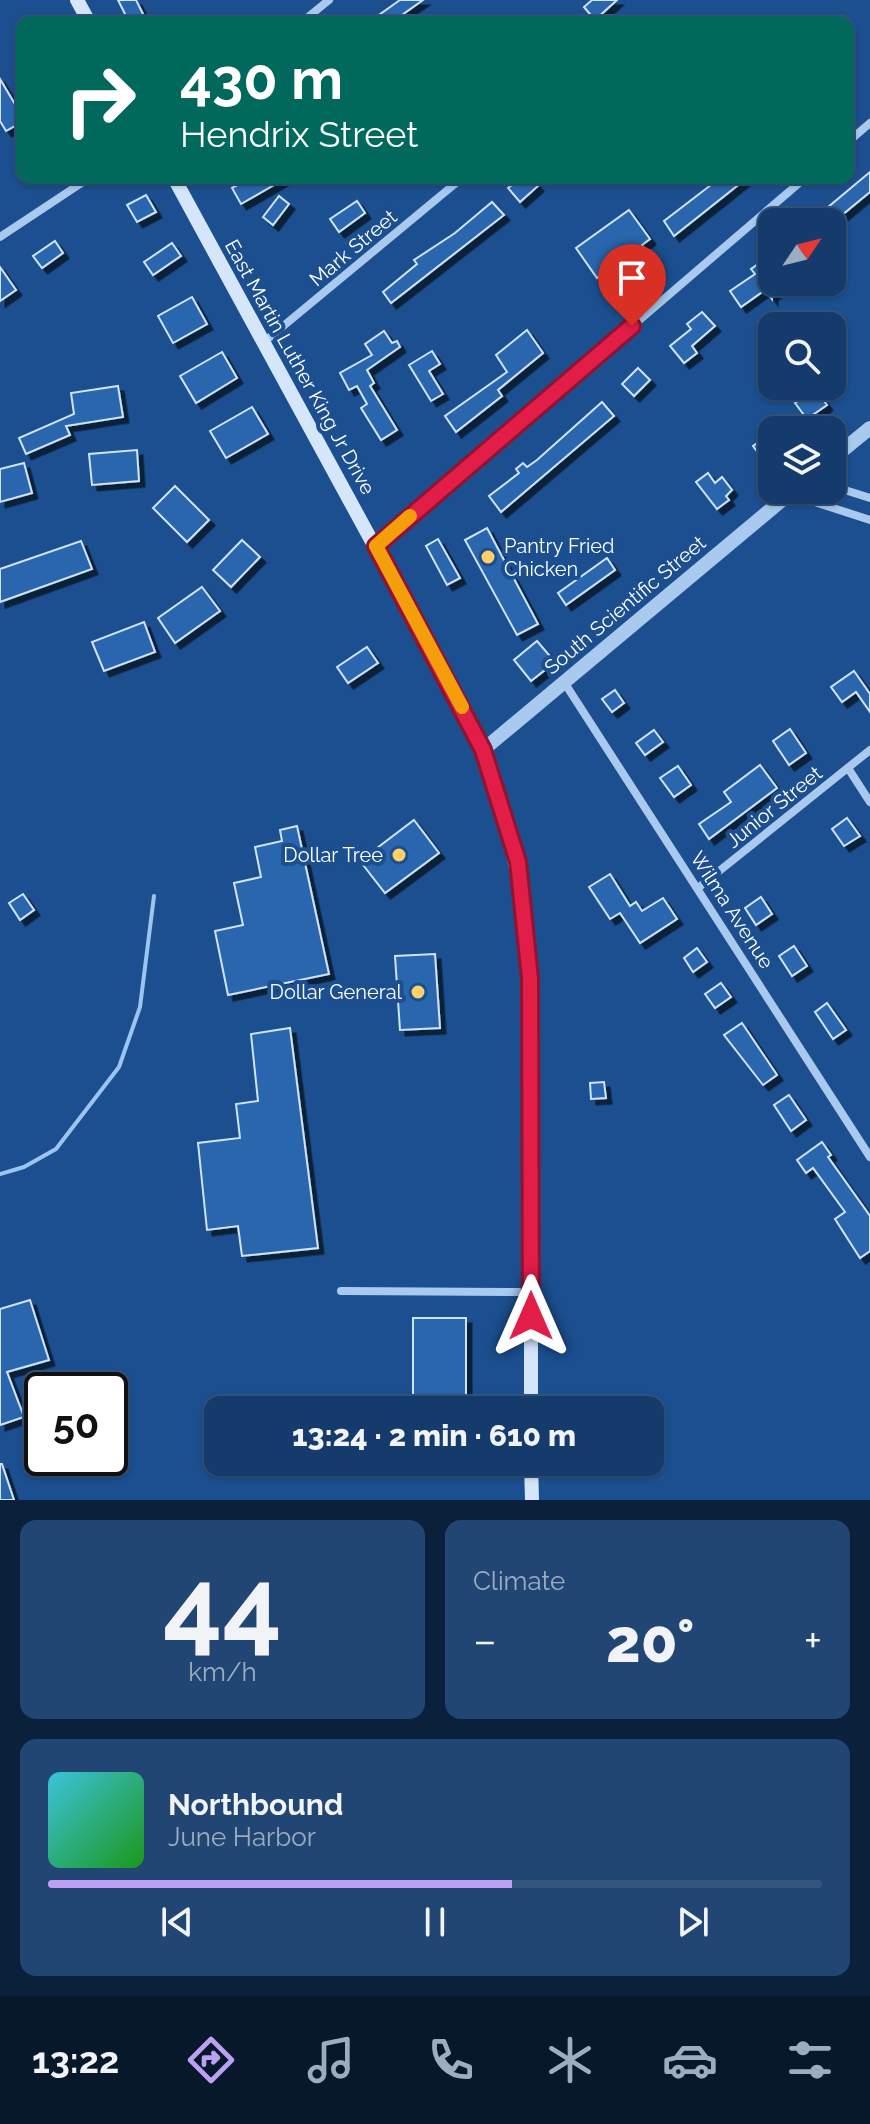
<!DOCTYPE html>
<html lang="en">
<head>
<meta charset="utf-8">
<style>
  :root { --surface:#143b6b; --page:#214673; --text:#f1f3f6; --muted:#9dadc1; --line:#33557e; --accent:#bca0f2 }
  body { margin:0; font-family:Raleway,sans-serif; background:var(--page); color:var(--text); height:100vh; display:flex; flex-direction:column; font-size:30px; white-space:nowrap }
  * { box-sizing:border-box; margin:0 }
  p { font-size:26px; color:var(--muted) }
  .icon { flex:none; width:44px; height:44px; fill:none; stroke:currentColor; stroke-width:2; stroke-linecap:round; stroke-linejoin:round }
  .map { position:relative; height:1500px; overflow:hidden }
  .details { display:flex; flex-direction:column; gap:20px; padding:20px; background:#0b203b; flex:1 }
  .details>* { flex:none }
  .banner { position:absolute; left:16px; top:16px; width:838px; height:168px; border-radius:16px; box-shadow:0 2px 6px #0004,0 0 0 2px var(--line); background:#00695c; color:#fff; overflow:hidden }
  .needle { width:52px; rotate:55deg }
  .tools { position:absolute; left:758px; top:208px; display:grid; gap:16px }
  .tools a { display:grid; place-items:center; width:88px; height:88px; border-radius:16px; background:var(--surface); box-shadow:0 2px 6px #0004,0 0 0 2px var(--line); font-size:40px }
  .speed { position:absolute; left:24px; top:1372px; display:flex; gap:16px; font-size:40px; font-weight:700; text-align:center }
  .speed>* { display:grid; place-content:center; width:104px; height:104px; border-radius:50%; background:var(--surface); box-shadow:0 2px 6px #0004,0 0 0 2px var(--line); line-height:1 }
  .speed .limit { border:4px solid #111; border-radius:12px; background:#fff; color:#111 }
  .pin { position:absolute; display:grid; place-items:center; width:68px; height:68px; color:#fff; margin:-82px -34px; border-radius:50% 50% 50% 0; rotate:-45deg; box-shadow:0 0 8px #0007 }
  .pin .icon { rotate:45deg }
  .me { position:absolute; width:88px; margin:-44px; rotate:0deg; stroke-linejoin:round; filter:drop-shadow(0 0 6px #0008) }
  .turn { display:flex; align-items:center; gap:28px; height:168px; padding:0 32px; font-size:36px }
  .turn .icon { width:104px; height:104px; stroke-width:2.5 }
  .turn b { display:block; font-size:56px; line-height:68px }
  .big { font-size:60px; font-weight:800; line-height:1.1 }
  .details .tile { flex:1; display:flex; flex-direction:column; justify-content:center; gap:12px; min-width:0; padding:0 28px; border-radius:16px; background:var(--page) }
  .details .dial { align-items:center; gap:0 }
  .dial b { font-size:104px; line-height:1 }
  .song { display:flex; align-items:center; gap:24px }
  .cover { width:96px; height:96px; border-radius:12px; background:linear-gradient(135deg,hsl(190 70% 55%),hsl(120 70% 35%)) }
  .played { height:8px; border-radius:4px; background:linear-gradient(90deg,var(--accent) 60%,var(--line) 60%) }
  .keys { display:flex; justify-content:space-around; direction:ltr }
  .heat { display:flex; justify-content:space-between; align-items:center; font-size:44px; direction:ltr }
  .details .tiles { flex:1; display:grid; gap:20px; grid-template-columns:1fr 1fr }
  .tile:last-child { grid-column:span 2 }
  .trip { position:absolute; left:204px; top:1396px; width:460px; height:80px; border-radius:16px; background:var(--surface); box-shadow:0 2px 6px #0004,0 0 0 2px var(--line); font-weight:800; line-height:80px; text-align:center }
  .menu { display:flex; height:128px; justify-content:space-around; align-items:center; background:#08182b; color:var(--muted) }
  .menu .icon { width:56px; height:56px }
  .menu .on { color:var(--accent) }
  .menu b { font-size:36px; color:var(--text) }
  .map>svg:first-child { display:block }
</style>
</head>
<body>
<div class="map">
<svg width="870" height="1500" viewBox="0 0 870 1500">
  <defs>
    <filter id="shadow"><feDropShadow dx="5.5" dy="5.5" stdDeviation="0" flood-color="#0009"/></filter>
  </defs>
  <rect width="100%" height="100%" fill="#1b4f8f"/>
  <g fill="none" stroke-linecap="round" stroke-linejoin="round">
    <path stroke="#9cc4f0" stroke-width="4" d="M0 1174 24 1167 56 1149 119 1067 140 1007 154 896"/>
  </g>
  <g fill="#2a66ad" stroke="#cfe3fa" stroke-width="2" filter="url(#shadow)">
    <path d="M118 0H136L147 22H129Z"/>
    <path d="M400 0H423L392 22H369Z"/>
    <path d="M592 0H617L595 20 584 7Z"/>
    <path d="M0 79 22 116V122L6 131 0 121Z"/>
    <path d="M870 172V192L836 220 827 208Z"/>
    <path d="M241 178H286L241 204 232 188 243 182Z"/>
    <path d="M521 178H531L538 186 520 202 508 188Z"/>
    <path d="M720 178H747L674 236 664 221Z"/>
    <path d="M146 195 156 212 137 222 127 205Z"/>
    <path d="M279 196 289 204 273 225 263 217Z"/>
    <path d="M357 201 365 213 339 232 330 219Z"/>
    <path d="M492 202 504 215 391 303 383 292 417 264 414 260 455 233Z"/>
    <path d="M629 210 650 239 642 245 645 250 634 258 645 273 629 285 615 265 597 278 576 248Z"/>
    <path d="M55 241 63 253 42 268 33 256Z"/>
    <path d="M172 243 181 256 153 275 144 262Z"/>
    <path d="M765 259 772 268V282H791L772 295V299L765 290 741 307 730 291 755 274 751 269Z"/>
    <path d="M0 267 16 290 0 301Z"/>
    <path d="M192 297 207 324 173 343 158 316Z"/>
    <path d="M702 312 715 326 692 346 697 353 684 363 670 346 691 329 687 324Z"/>
    <path d="M527 330 543 353 498 390 502 396 456 432 445 416 507 372 496 355Z"/>
    <path d="M384 331 392 343 397 341 400 347 367 370 374 383 370 386 397 430 381 440 361 408 367 404 357 386 349 390 340 373 372 355 365 344Z"/>
    <path d="M432 351 440 364 429 371 443 394 431 401 409 365Z"/>
    <path d="M222 352 237 378 196 403 180 376Z"/>
    <path d="M638 368 650 380 634 396 622 384Z"/>
    <path d="M118 386 123 417 66 426 70 435 26 454 19 438 74 414 71 393Z"/>
    <path d="M815 389 827 405 807 419 795 403Z"/>
    <path d="M602 402 614 416 501 512 489 496 519 473 516 469 523 463 527 467 537 460Z"/>
    <path d="M252 407 268 434 226 458 210 431Z"/>
    <path d="M772 433V456L764 461 753 446Z"/>
    <path d="M137 450 139 481 92 485 89 454Z"/>
    <path d="M24 463 32 493 0 502V469Z"/>
    <path d="M708 473 715 483 722 477 732 490 726 496 729 500 717 509 696 482Z"/>
    <path d="M175 486 209 520 187 542 153 508Z"/>
    <path d="M487 528 538 624 517 635 465 540Z"/>
    <path d="M438 539 460 578 447 585 426 546Z"/>
    <path d="M242 540 260 557 231 587 213 570Z"/>
    <path d="M81 541 92 569 0 602V569Z"/>
    <path d="M607 558 615 570 566 605 558 593Z"/>
    <path d="M202 587 220 611 175 643 158 618Z"/>
    <path d="M144 622 155 652 104 671 92 642Z"/>
    <path d="M537 641 555 662 531 681 514 660Z"/>
    <path d="M367 647 378 663 348 683 337 667Z"/>
    <path d="M854 671 870 694V712L856 692 842 702 831 687Z"/>
    <path d="M615 690 624 703 612 712 602 699Z"/>
    <path d="M790 729 806 753 789 765 773 741Z"/>
    <path d="M654 730 663 742 645 755 636 743Z"/>
    <path d="M760 765 777 788 709 839 699 824 731 802 724 792Z"/>
    <path d="M678 766 691 785 674 797 660 778Z"/>
    <path d="M847 818 860 836 844 846 832 829Z"/>
    <path d="M414 820 439 853 385 893 360 861Z"/>
    <path d="M297 826 329 974 228 995 215 931 243 925 234 883 261 877 255 847 282 841 280 830Z"/>
    <path d="M610 874 630 906 636 902 642 911 663 898 677 919 640 943 620 913 610 919 589 887Z"/>
    <path d="M23 894 34 910 20 920 9 903Z"/>
    <path d="M761 897 772 914 756 925 745 908Z"/>
    <path d="M794 946 807 966 792 976 779 956Z"/>
    <path d="M697 948 707 962 693 972 684 958Z"/>
    <path d="M435 954 440 1028 400 1030 395 956Z"/>
    <path d="M721 983 731 997 715 1008 705 994Z"/>
    <path d="M827 1003 846 1030 833 1039 815 1012Z"/>
    <path d="M742 1023 777 1075 763 1085 724 1035Z"/>
    <path d="M290 1028 318 1248 242 1256 238 1226 207 1230 198 1143 240 1138 236 1104 258 1101 251 1034Z"/>
    <path d="M604 1082 606 1098 591 1099 590 1083Z"/>
    <path d="M789 1095 806 1120 791 1131 774 1105Z"/>
    <path d="M822 1142 831 1155 828 1157 870 1216V1251L860 1258 835 1219 845 1212 813 1168 806 1173 797 1160Z"/>
    <path d="M30 1300 49 1360 7 1372 24 1417 0 1425V1309Z"/>
    <rect x="413" y="1318" width="53" height="92"/>
    <path d="M0 1464H2L14 1500H0Z"/>
  </g>
  <g fill="none" stroke-linecap="round" stroke-linejoin="round">
    <g stroke="#a9c9ee" stroke-width="8">
      <path d="M302 22 329 0"/>
      <path d="M848 142 870 123"/>
      <path d="M0 237 89 178"/>
      <path d="M264 342 462 178"/>
      <path d="M832 486 870 498"/>
      <path d="M790 494 870 520"/>
      <path d="M376 546 805 178"/>
      <path d="M564 682 870 1157"/>
      <path d="M848 768 870 802"/>
      <path d="M698 888 870 750"/>
      <path d="M341 1291 531 1292"/>
    </g>
    <g stroke="#a9c9ee" stroke-width="14">
      <path d="M832 459 870 428"/>
      <path d="M483 750 794 490"/>
    </g>
    <g stroke="#d6e6fa" stroke-width="14">
      <path d="M77 0 89 22"/>
      <path d="M174 178 467 716C534 856 531 986 531 1137 531 1228 531 1319 531 1410"/>
      <path d="M531 1462 532 1500"/>
    </g>
  </g>
  <g fill="none" stroke-linecap="round" stroke-linejoin="round">
    <g stroke="#92132f" stroke-width="20">
      <path id="route" d="M531 1316 530 978 518 862 483 750 376 546 632 326"/>
    </g>
    <use href="#route" stroke="#e11d48" stroke-width="14"/>
    <path stroke="#f59e0b" stroke-width="14" d="M410 516 376 546 462 707"/>
  </g>
  <g fill="#ffd166" stroke="#1b4f8f" stroke-width="3">
    <circle cx="488" cy="557" r="8"/>
    <circle cx="399" cy="855" r="8"/>
    <circle cx="418" cy="992" r="8"/>
  </g>
  <g text-anchor="middle" dominant-baseline="central" stroke-width="8" stroke-linejoin="round" paint-order="stroke">
    <g font-size="20" fill="#fff" stroke="#1b4f8f">
      <text transform="translate(353 248) rotate(-40)">Mark Street</text>
      <text transform="translate(300 367) rotate(61)">East Martin Luther King Jr Drive</text>
      <text transform="translate(625 605) rotate(-40)">South Scientific Street</text>
      <text transform="translate(774 807) rotate(-39)">Junior Street</text>
      <text transform="translate(732 910) rotate(57)">Wilma Avenue</text>
    </g>
    <g font-size="20" fill="#fff" stroke="#1b4f8f" text-anchor="end">
      <text x="504" y="546" text-anchor="start">Pantry Fried<tspan x="504" dy="23">Chicken</tspan></text>
      <text x="383" y="855">Dollar Tree</text>
      <text x="402" y="992">Dollar General</text>
    </g>
  </g>
</svg>
<div class="tools">
<a><svg class="needle" viewBox="-14 -14 28 28"><path d="M0-13l5 13h-10z" fill="#e53935"/><path d="M0 13l5-13h-10z" fill="#9dadc1"/></svg></a>
<a><svg class="icon" aria-label="search" viewBox="0 0 24 24"><circle cx="10" cy="10" r="6"/><path d="M15 15l6 6"/></svg></a>
<a><svg class="icon" aria-label="layers" viewBox="0 0 24 24"><path d="M12 4l9 5-9 5-9-5zM3 14l9 5 9-5"/></svg></a>
</div>
<div class="speed"><div class="limit">50</div></div>
<div class="pin" style="left:632px;top:326px;background:#d93025"><svg class="icon" aria-label="arrive" viewBox="0 0 24 24"><path d="M6 21V4h12l-3 4 3 4H6"/></svg></div>
<svg class="me" style="left:531px;top:1316px" viewBox="-20 -20 40 40"><path d="M0-17L14 15 0 8-14 15z" fill="#e11d48" stroke="#fff" stroke-width="4"/></svg>
<div class="trip">13:24 · 2 min · 610 m</div>
<div class="banner">
<div class="turn"><svg class="icon" aria-label="right" viewBox="0 0 24 24"><path d="M7 20v-9h11M14 6l5 5-5 5"/></svg><div><b>430 m</b>Hendrix Street</div></div>
</div>
</div>
<section class="details">
<div class="tiles">
<div class="tile dial"><b>44</b><p>km/h</p></div>
<div class="tile"><p>Climate</p>
<div class="heat"><a>−</a><b class="big">20°</b><a>+</a></div>
</div>
<div class="tile">
<div class="song"><i class="cover"></i><div><b>Northbound</b><p>June Harbor</p></div></div>
<div class="played"></div>
<div class="keys"><svg class="icon" aria-label="previous" viewBox="0 0 24 24"><path d="M18 5L8 12l10 7zM5 5v14"/></svg><svg class="icon" aria-label="pause" viewBox="0 0 24 24"><path d="M8 5v14M16 5v14"/></svg><svg class="icon" aria-label="next" viewBox="0 0 24 24"><path d="M6 5l10 7-10 7zM19 5v14"/></svg></div>
</div>
</div>
</section>
<nav class="menu">
<b>13:22</b>
<svg class="icon on" aria-label="directions" viewBox="0 0 24 24"><path d="M12 3l9 9-9 9-9-9zM9 14v-3h6M13 9l2 2-2 2"/></svg>
<svg class="icon" aria-label="music" viewBox="0 0 24 24"><path d="M9 18V5l10-2v13"/><circle cx="6" cy="18" r="3"/><circle cx="16" cy="16" r="3"/></svg>
<svg class="icon" aria-label="phone" viewBox="0 0 24 24"><path d="M5 4h4l2 5-3 2q2 4 5 5l2-3 5 2v4C11 20 4 13 5 4z"/></svg>
<svg class="icon" aria-label="climate" viewBox="0 0 24 24"><path d="M12 3v18M4 7l16 10M4 17L20 7"/></svg>
<svg class="icon" aria-label="car" viewBox="0 0 24 24"><path d="M5 17H2v-5l4-1 3-4h7l3 4 3 1v5h-3M9 17h6M6 11h13"/><circle cx="7" cy="17" r="2"/><circle cx="17" cy="17" r="2"/></svg>
<svg class="icon" aria-label="filters" viewBox="0 0 24 24"><path d="M4 7h16M4 17h16"/><circle cx="9" cy="7" r="2"/><circle cx="15" cy="17" r="2"/></svg>
</nav>
</body>
</html>
